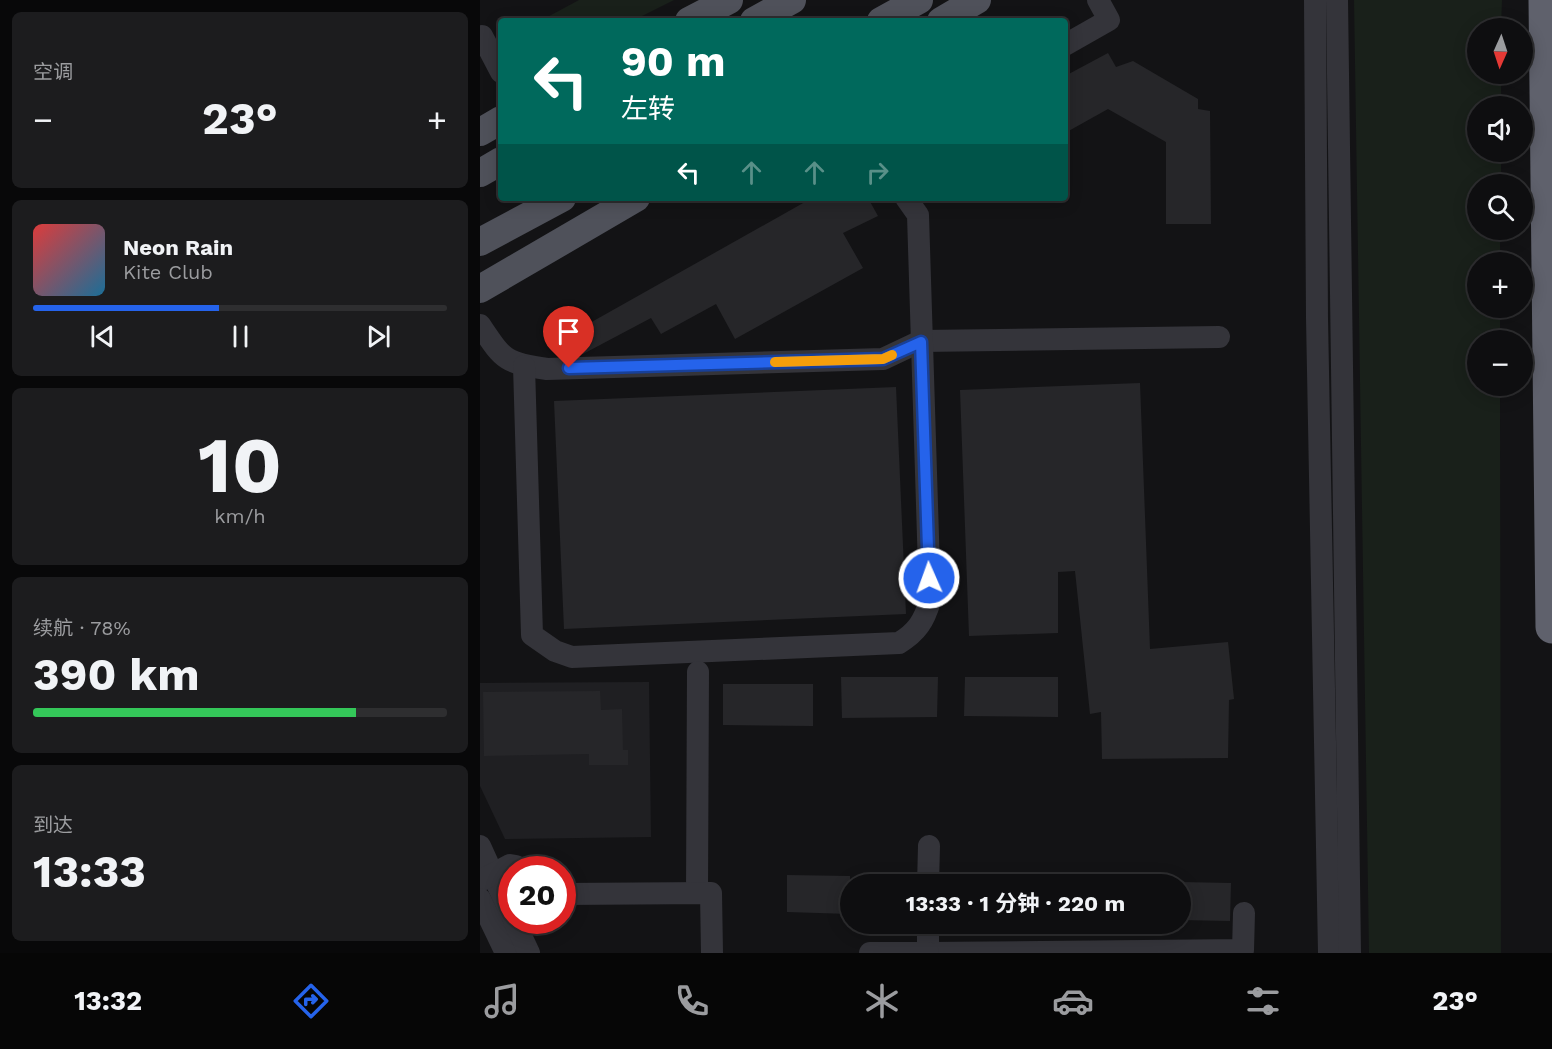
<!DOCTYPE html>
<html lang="zh">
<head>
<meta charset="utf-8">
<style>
  :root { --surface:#0e0e10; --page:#1c1c1e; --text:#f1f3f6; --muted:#9b9c9f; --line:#2e2e30; --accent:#2563eb }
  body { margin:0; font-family:"Work Sans","Noto Sans SC",sans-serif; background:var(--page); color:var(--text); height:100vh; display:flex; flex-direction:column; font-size:22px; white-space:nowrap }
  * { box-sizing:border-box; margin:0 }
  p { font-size:20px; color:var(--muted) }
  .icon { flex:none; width:33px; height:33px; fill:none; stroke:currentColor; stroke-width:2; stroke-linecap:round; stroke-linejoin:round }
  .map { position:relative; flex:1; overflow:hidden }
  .details { display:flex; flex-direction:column; gap:12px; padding:12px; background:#080809; width:480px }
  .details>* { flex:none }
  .top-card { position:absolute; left:18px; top:18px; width:570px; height:183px; border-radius:6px; box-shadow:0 3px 15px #0003,0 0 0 2px var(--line); background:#00695c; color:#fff; overflow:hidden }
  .needle { width:39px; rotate:183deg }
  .buttons { position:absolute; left:987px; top:18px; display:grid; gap:12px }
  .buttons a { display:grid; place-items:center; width:66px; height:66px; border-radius:50%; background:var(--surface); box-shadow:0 3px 15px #0003,0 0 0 2px var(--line); font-size:30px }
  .speed { position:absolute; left:18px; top:856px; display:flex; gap:12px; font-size:30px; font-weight:700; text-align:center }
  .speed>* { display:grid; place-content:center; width:78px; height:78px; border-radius:50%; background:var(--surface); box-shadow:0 3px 15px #0003,0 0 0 2px var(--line); line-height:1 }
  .speed .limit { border:9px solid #d22; background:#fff; color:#111 }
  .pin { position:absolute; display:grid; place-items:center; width:51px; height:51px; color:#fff; margin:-62px -26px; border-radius:50% 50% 50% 0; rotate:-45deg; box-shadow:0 0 6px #0007 }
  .pin .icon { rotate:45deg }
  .me { position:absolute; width:66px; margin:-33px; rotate:358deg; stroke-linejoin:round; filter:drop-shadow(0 0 4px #0008) }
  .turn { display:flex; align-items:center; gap:21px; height:126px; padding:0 24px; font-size:27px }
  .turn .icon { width:78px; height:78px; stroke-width:2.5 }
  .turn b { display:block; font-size:42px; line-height:51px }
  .lanes { display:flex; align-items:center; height:57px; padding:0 24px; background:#0003; justify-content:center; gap:30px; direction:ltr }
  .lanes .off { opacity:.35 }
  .big { font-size:45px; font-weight:700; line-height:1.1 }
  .details .tile { flex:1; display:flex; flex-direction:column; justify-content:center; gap:9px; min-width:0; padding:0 21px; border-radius:9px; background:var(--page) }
  .details .dial { align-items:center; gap:0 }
  .dial b { font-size:78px; line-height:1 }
  .song { display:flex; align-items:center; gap:18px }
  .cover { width:72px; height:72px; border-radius:9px; background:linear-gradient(135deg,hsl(0 70% 55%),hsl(200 70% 35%)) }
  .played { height:6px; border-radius:3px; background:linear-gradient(90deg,var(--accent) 45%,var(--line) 45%) }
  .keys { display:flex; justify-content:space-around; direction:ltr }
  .heat { display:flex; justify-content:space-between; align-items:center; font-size:33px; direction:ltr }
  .charge { height:9px; border-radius:4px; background:linear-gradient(90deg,#34c759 78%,var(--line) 0) }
  .trip { position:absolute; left:360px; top:874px; width:351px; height:60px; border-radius:30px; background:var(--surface); box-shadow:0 3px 15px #0003,0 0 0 2px var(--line); font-weight:700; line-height:60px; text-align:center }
  .tabs { display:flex; height:96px; justify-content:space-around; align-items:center; background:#060606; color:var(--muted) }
  .tabs .icon { width:42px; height:42px }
  .tabs .on { color:var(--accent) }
  .tabs b { font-size:27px; color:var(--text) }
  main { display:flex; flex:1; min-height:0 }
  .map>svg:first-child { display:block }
</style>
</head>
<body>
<main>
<section class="details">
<div class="tile"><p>空调</p>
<div class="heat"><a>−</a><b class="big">23°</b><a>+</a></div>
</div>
<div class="tile">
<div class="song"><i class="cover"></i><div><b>Neon Rain</b><p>Kite Club</p></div></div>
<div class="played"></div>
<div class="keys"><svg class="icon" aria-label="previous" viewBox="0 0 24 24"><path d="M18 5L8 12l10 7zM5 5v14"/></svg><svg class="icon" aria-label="pause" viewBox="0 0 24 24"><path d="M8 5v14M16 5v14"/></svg><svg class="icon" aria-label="next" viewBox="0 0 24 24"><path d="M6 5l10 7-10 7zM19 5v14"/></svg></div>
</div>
<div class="tile dial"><b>10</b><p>km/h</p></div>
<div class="tile"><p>续航 · 78%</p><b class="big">390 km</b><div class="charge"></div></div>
<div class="tile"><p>到达</p><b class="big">13:33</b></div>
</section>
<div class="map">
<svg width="1072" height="953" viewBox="0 0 1072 953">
  <rect width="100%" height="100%" fill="#131315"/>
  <path fill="#1f1f22" d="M169 682 171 837 25 839 0 786V683Z"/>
  <g fill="#19201a">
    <path d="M99 0H194L152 21H60Z"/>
    <path d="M874 0H1022L1021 28H998V74H1021V106H998V152H1021V184H998V230H1020V262H998V308H1020V340H998V386H1020L1021 953H889Z"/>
  </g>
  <g fill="#262629">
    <path d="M628 53 636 67 653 61 718 99V109L730 111 731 224H686V142L628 109 585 133V76Z"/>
    <path d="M332 198H388L398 216 363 233 383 268 255 339 236 304 181 334 171 318 103 354 97 355 85 337Z"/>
    <path d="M660 383 670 649 748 642 754 699 749 700 748 758 622 759 621 712 610 714 595 571 578 572V633L489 636 480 390Z"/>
    <path d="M416 387 426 614 84 629 74 401Z"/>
    <path d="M361 677H458L457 717 362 718Z"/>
    <path d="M485 677H578V717L484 716Z"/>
    <path d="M243 684H333V726L243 725Z"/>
    <path d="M120 691 121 710 142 709 143 750H148V765H109V754L4 756 3 692Z"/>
    <path d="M307 875 370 876V914L307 912Z"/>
    <path d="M700 882 751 883 750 921 700 920Z"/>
  </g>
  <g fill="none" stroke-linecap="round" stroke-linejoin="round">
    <g stroke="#34343a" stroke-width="22">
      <path d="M835 0 837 318 849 953"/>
      <path d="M857 0 870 953"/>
      <path d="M2 36 21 72"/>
      <path d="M585 45 629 20 618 0"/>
      <path d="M0 325C23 359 24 363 67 369L403 359 441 341 739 337"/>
      <path d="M44 366 52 635 75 651 92 657 419 643C437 632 444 621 450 601L438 215 426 198"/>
      <path d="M0 846 32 917"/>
      <path d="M0 881 30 865 36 866 40 870"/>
      <path d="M448 885 449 846"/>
      <path d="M217 893 218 672"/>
      <path d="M82 894 231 893 232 953"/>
      <path d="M0 899 26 953"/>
      <path d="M34 921 49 953"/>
      <path d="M448 924V953L763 950 764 913"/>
      <path d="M390 953H448"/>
    </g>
    <g stroke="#4f515a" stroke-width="28">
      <path d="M209 21 249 0"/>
      <path d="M274 21 312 0"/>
      <path d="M401 21 439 0"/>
      <path d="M461 21 497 0"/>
      <path d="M0 132 21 120"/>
      <path d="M0 173 21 161"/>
      <path d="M0 242 82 198"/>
      <path d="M0 289 156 198"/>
    </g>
    <path stroke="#5f616c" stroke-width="33" d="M1065 0 1072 627"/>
  </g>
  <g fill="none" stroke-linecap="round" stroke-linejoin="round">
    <g stroke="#184099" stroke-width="15">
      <path id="route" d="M89 368 403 359 441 342 449 578"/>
    </g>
    <use href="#route" stroke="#2563eb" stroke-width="10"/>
    <path stroke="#f59e0b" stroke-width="10" d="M295 362 403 359 412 355"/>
  </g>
</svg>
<div class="buttons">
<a><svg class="needle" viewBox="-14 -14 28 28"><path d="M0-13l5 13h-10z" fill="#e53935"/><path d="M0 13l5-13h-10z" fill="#9b9c9f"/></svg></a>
<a><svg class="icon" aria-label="sound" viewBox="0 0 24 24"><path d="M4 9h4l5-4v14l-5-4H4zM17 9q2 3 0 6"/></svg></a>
<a><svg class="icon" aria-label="search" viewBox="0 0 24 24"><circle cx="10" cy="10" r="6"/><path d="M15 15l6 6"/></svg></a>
<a>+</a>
<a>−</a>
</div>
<div class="speed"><div class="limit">20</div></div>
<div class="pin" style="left:89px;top:368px;background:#d93025"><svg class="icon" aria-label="arrive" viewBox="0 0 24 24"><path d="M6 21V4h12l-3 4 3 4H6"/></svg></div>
<svg class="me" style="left:449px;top:578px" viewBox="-20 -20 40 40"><circle r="17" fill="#2563eb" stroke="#fff" stroke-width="3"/><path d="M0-11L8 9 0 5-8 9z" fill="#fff"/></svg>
<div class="trip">13:33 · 1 分钟 · 220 m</div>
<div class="top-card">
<div class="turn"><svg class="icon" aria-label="left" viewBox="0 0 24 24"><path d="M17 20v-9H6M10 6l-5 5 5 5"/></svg><div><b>90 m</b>左转</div></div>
<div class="lanes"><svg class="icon" aria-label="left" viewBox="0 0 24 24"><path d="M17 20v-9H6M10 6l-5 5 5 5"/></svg><svg class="icon off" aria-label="ahead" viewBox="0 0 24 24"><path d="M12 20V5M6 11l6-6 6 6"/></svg><svg class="icon off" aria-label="ahead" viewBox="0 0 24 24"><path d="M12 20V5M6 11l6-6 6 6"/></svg><svg class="icon off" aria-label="right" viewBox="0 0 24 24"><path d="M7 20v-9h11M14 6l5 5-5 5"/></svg></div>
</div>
</div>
</main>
<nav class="tabs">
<b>13:32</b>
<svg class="icon on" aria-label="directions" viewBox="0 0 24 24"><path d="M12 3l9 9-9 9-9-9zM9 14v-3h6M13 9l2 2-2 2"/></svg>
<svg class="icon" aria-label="music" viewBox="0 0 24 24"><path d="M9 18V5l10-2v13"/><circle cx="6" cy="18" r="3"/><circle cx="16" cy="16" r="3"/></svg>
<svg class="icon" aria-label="phone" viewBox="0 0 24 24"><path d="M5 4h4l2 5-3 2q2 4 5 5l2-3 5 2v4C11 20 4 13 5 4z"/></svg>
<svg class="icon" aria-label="climate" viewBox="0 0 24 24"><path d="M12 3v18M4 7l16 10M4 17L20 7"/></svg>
<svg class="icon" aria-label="car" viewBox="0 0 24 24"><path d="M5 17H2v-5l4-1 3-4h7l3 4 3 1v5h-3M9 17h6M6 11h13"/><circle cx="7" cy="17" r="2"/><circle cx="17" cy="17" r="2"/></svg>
<svg class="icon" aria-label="filters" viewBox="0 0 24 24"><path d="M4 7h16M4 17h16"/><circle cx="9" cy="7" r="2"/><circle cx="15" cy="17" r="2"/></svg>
<b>23°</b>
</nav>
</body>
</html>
